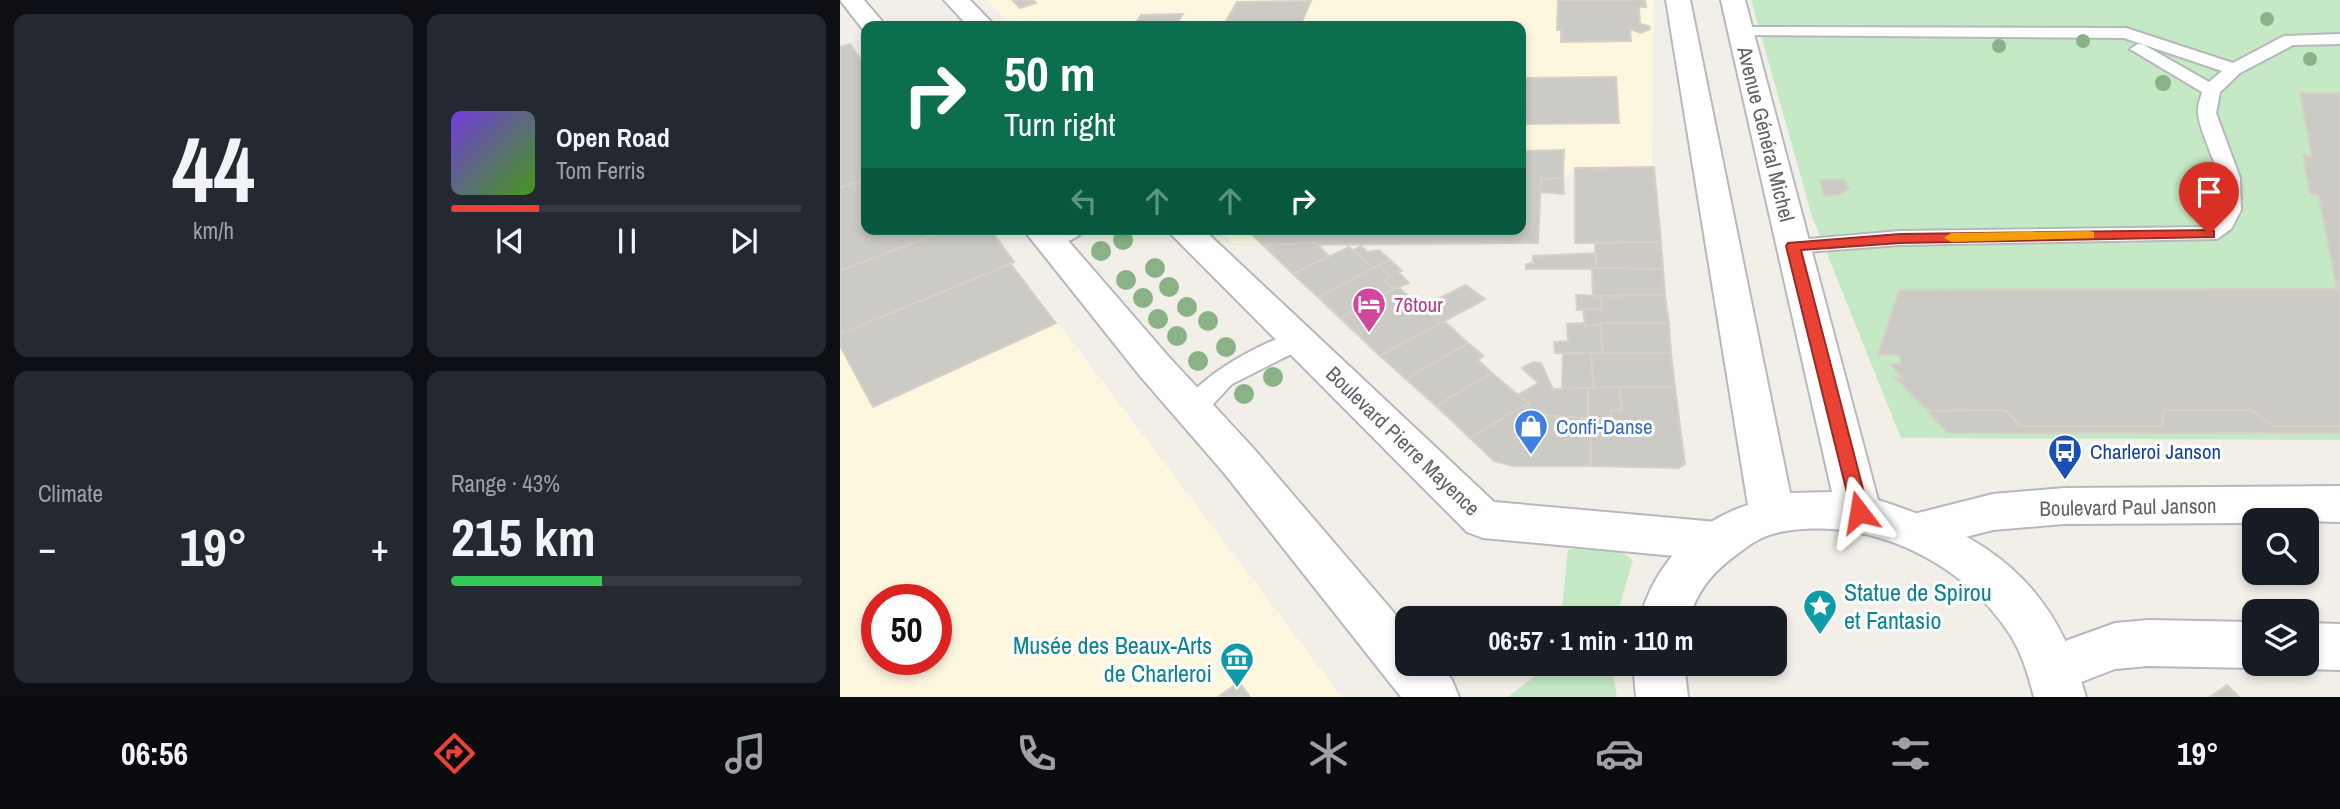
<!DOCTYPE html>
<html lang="en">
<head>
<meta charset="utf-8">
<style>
  :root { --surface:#171b24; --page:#242831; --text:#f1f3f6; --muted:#9ea1a6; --line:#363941; --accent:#ea4335 }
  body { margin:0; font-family:"Archivo Narrow",sans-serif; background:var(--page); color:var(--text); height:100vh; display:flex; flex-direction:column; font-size:26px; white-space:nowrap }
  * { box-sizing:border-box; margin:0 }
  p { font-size:23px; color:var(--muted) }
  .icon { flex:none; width:38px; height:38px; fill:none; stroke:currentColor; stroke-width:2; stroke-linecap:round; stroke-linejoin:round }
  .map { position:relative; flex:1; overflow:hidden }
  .details { display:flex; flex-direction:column; gap:14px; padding:14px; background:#0d0f14; width:840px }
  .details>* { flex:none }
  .banner { position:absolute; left:21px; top:21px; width:665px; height:214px; border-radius:14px; box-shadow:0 4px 10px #0003; background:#0b6e4f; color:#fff; overflow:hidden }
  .tools { position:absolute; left:1402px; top:508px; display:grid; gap:14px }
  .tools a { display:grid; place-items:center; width:77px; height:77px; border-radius:14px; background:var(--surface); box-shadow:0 4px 10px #0003; font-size:35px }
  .speed { position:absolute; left:21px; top:584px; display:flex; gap:14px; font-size:35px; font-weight:700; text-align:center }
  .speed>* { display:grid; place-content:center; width:91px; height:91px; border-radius:50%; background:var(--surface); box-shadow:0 4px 10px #0003; line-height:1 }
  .speed .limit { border:10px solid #d22; background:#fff; color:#111 }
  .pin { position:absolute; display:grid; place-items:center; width:60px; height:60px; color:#fff; margin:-72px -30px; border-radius:50% 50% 50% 0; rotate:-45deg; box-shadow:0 0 7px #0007 }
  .pin .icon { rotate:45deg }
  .me { position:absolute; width:77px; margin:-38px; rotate:346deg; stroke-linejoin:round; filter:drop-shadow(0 0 5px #0008) }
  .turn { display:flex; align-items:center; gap:24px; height:147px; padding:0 28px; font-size:32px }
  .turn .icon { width:91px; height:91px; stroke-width:2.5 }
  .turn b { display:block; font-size:49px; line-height:60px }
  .lanes { display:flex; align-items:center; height:66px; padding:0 28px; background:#0003; justify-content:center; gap:35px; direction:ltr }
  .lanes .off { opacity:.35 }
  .big { font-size:52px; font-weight:700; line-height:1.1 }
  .details .widget { flex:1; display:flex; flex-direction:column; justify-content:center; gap:10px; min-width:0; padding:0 24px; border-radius:14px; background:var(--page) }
  .details .dial { align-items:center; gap:0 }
  .dial b { font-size:91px; line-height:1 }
  .song { display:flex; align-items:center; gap:21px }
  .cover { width:84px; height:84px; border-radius:10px; background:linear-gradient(135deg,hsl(260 70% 55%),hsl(100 70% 35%)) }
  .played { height:7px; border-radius:4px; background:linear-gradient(90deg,var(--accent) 25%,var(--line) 25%) }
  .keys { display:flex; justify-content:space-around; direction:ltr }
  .heat { display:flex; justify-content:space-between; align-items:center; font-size:38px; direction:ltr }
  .charge { height:10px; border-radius:5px; background:linear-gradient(90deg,#34c759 43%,var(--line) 0) }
  .details .tiles { flex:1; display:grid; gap:14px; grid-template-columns:repeat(2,1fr) }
  .trip { position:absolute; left:555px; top:606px; width:392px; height:70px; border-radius:14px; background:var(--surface); box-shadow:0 4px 10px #0003; font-weight:700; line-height:70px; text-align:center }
  .menu { display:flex; height:112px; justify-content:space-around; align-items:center; background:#090b0e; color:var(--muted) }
  .menu .icon { width:49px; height:49px }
  .menu .selected { color:var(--accent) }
  .menu b { font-size:32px; color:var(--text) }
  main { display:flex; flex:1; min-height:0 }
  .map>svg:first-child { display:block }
</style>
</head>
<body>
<main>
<section class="details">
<div class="tiles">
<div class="widget dial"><b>44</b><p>km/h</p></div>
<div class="widget">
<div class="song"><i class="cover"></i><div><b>Open Road</b><p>Tom Ferris</p></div></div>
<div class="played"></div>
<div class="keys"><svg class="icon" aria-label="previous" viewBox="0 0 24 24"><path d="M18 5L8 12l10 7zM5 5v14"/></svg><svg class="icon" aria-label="pause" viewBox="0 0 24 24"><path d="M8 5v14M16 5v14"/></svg><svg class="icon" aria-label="next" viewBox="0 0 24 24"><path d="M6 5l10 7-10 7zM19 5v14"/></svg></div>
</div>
<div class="widget"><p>Climate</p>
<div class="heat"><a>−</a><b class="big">19°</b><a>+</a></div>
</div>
<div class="widget"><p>Range · 43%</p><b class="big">215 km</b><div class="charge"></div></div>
</div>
</section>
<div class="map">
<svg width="1500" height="697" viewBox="0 0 1500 697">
  <rect width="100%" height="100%" fill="#f1efe8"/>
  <g fill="#fef7e0" fill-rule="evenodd">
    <path d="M145 0H814L812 167 736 168 723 178H701L696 242 392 243 378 229H681V26H172Z"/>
    <path d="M8 44 26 68V229H147L502 697H0V46ZM37 600H96V660H37Z"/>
  </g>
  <g fill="#c5e8c5">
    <path d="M911 0H1500V440L1061 438 972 216Z"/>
    <path d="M728 549 780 551 793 560 776 618H721Z"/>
    <path d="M712 663H771L777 697H668Z"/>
  </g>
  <g fill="#cccac5" stroke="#d6d1c6" stroke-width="2">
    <path d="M193 0 196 3 180 8 173 1Z"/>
    <path d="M718 0H805L806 7H799L800 24 809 26 810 29 801 33 790 29 791 41 721 42V30H717Z"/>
    <path d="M471 1 460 26H383L397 2Z"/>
    <path d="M343 14 335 26H294L301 15Z"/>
    <path d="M10 44 26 66V179L0 188V47Z"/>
    <path d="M776 77 779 123 681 124V78Z"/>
    <path d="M1460 93H1500V426H1433L1411 410H1324L1322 426H1181L1165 410 1088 411 1095 418 1054 377 1063 379 1050 364H1062L1059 355H1038L1059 290 1497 289 1479 196 1470 194 1463 155 1472 157Z"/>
    <path d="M724 150 723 178 701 179 698 243 423 245 406 229H681V151Z"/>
    <path d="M814 167 821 242 735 243V168Z"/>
    <path d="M723 178 724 194 700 192 701 179Z"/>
    <path d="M26 179V229H109L0 271V188Z"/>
    <path d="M1003 179 1009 189 998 195 984 196 980 180Z"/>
    <path d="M109 229H150L174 262 0 334V271Z"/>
    <path d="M821 242 823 269 756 268 755 243Z"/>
    <path d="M476 243 489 256 453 274 423 245Z"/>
    <path d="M521 246 527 252 539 250 550 260 533 268 512 251Z"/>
    <path d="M509 247 535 269 478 297 453 274Z"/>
    <path d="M756 253V268L752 269H686V264L693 263V256Z"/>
    <path d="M550 260 562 271 558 272 569 283 554 289 544 280 551 277 539 265Z"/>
    <path d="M171 264 216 323 33 407 0 346V334Z"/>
    <path d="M539 265 551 277 544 280 554 289 500 318 478 297Z"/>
    <path d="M752 268 823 269 825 295 753 296Z"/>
    <path d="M626 285 645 299 601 323 582 307Z"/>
    <path d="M558 287 601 323 540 356 500 318Z"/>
    <path d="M736 295 760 296 762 309 737 310Z"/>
    <path d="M825 295 829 323H761L762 325 745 326 743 309H762L760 296Z"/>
    <path d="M604 321 628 343 566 379 540 356Z"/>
    <path d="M744 323 745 326 762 325V353H715L714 342 728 341 727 324Z"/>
    <path d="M761 323H829L831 353H762Z"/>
    <path d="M628 343 644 356 638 360 652 373 596 406 566 379Z"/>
    <path d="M751 353H831L835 387 753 388Z"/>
    <path d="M751 353 753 388 722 389 723 354Z"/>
    <path d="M693 362 701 363 713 389 748 388V418L696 415 685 406 689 404 678 395 698 383 682 368Z"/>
    <path d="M652 373 689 404 630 438 596 406Z"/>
    <path d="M780 387H835L845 464 839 468 751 466 750 419 771 418V410H781Z"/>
    <path d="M780 387 781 410H771V418H748V388Z"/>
    <path d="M684 405 696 415 750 419 751 466H673L654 461 630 438Z"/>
    <path d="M1165 410 1181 426H1322L1324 410H1411L1433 426H1500V433H1107L1088 411Z"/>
    <path d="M399 682 410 697H378Z"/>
    <path d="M1387 685 1399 697H1370Z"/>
  </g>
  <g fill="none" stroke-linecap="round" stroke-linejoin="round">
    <g stroke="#b5b8bc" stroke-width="4">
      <g id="service">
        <path d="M901 27 1286 28 1393 63 1444 36 1500 34V44L1453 45 1400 73 1380 92 1376 113 1400 178 1401 210 1391 229 1377 239 1060 245 953 253 945 251 942 246 945 241 1060 231 1364 227C1404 199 1363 150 1358 114 1357 108 1360 99 1362 92L1290 49 1298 44 1304 45 1369 82 1382 71 1284 38 895 35 893 32Z"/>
        <path d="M216 229H246C237 240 214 248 201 245L198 240 201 235Z"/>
        <path d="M460 331 469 333 472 339 469 345 392 384 362 416 353 419 344 416 340 409C359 375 423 341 460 331Z"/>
      </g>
    </g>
    <g stroke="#b5b8bc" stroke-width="4">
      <g id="tertiary">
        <path d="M0 0H24L46 26H26V32L24 31Z"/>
        <path d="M104 0H130L155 26H128Z"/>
        <path d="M183 229H218L328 356 414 449 567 628V663H598L612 680 619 697H561L384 473 300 376Z"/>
        <path d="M326 229H363L654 502 877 522 893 527 900 541 893 555 877 560 643 538 627 532Z"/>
        <path d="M1500 486V522L1414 520V523L1224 524 1153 530 1078 549 1062 543 1055 530 1062 517 1153 494 1224 488Z"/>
        <path d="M1308 620 1414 622V663H1426L1414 668 1308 666 1275 669 1213 693 1195 686 1187 669 1195 652 1275 623Z"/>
        <path d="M1466 623 1500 624V670L1466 669 1451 663H1466Z"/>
      </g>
    </g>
    <g stroke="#b6babf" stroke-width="4">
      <g id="secondary">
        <path d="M826 0H850L950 493 992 492 881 0H905L1038 500C1148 535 1214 581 1246 697H1194C1188 674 1182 653 1169 633 1125 566 1043 524 964 529 948 530 932 532 918 540 910 544 903 550 896 555 874 571 856 591 850 618H800C815 564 855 522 908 505Z"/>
        <path d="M793 663H844L848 697H796Z"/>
      </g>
    </g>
    <use href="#service" fill="#fff" fill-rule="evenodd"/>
    <use href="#tertiary" fill="#fff" fill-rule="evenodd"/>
    <use href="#secondary" fill="#fff" fill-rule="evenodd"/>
  </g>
  <g fill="#89b387">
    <circle cx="1427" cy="19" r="7"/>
    <circle cx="1243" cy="41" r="7"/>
    <circle cx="1159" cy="46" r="7"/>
    <circle cx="1470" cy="59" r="7"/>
    <circle cx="1323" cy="83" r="8"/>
    <circle cx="283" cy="240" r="10"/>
    <circle cx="261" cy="251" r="10"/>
    <circle cx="315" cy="268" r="10"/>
    <circle cx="286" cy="280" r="10"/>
    <circle cx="329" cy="287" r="10"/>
    <circle cx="303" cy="298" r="10"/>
    <circle cx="347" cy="307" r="10"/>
    <circle cx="318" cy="319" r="10"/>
    <circle cx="368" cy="321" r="10"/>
    <circle cx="337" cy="336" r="10"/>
    <circle cx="386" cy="347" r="10"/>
    <circle cx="358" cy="361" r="10"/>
    <circle cx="433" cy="377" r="10"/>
    <circle cx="404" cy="394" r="10"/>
  </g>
  <path fill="#ea4335" stroke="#982c22" stroke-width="2" d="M1369 230 1374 231V237L1060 243 961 250 1029 512 1026 517 1019 519 1013 517 946 246 948 243 1060 234Z"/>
  <path fill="#f59e0b" d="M1249 231 1254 232V238L1111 242 1104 238 1111 233Z"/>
  <defs>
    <g id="hotel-pin" transform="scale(1.75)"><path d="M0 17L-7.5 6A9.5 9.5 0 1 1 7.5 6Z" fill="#d1479c" stroke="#fff"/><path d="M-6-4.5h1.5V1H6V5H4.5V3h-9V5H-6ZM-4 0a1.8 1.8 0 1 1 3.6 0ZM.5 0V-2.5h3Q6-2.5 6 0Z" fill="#fff"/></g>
    <g id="shop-pin" transform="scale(1.75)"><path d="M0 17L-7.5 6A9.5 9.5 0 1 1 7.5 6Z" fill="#3f7fe0" stroke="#fff"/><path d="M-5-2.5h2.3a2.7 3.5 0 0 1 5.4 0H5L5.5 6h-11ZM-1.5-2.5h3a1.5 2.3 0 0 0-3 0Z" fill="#fff"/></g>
    <g id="bus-pin" transform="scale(1.75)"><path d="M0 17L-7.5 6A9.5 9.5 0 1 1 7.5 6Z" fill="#1a4fb4" stroke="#fff"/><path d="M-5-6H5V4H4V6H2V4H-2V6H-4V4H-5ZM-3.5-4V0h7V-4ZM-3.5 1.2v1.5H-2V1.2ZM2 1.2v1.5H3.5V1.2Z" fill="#fff"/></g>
    <g id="sight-pin" transform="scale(1.75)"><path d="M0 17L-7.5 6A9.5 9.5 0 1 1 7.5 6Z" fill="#0f9aa8" stroke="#fff"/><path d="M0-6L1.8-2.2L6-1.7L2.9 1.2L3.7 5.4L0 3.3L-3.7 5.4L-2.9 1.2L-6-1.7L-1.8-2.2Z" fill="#fff"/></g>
    <g id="museum-pin" transform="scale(1.75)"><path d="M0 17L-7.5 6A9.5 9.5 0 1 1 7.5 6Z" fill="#0f9aa8" stroke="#fff"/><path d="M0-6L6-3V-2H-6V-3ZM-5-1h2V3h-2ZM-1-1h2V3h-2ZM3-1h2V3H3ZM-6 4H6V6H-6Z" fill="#fff"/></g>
  </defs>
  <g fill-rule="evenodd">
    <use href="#hotel-pin" x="529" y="304"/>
    <use href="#shop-pin" x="691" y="426"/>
    <use href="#bus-pin" x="1225" y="451"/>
    <use href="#sight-pin" x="980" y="606"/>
    <use href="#museum-pin" x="397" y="659"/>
  </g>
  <g text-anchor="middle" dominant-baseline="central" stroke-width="6" stroke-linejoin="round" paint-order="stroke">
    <g font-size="21" fill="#5f6368" stroke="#fff">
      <text transform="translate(926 134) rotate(76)">Avenue Général Michel</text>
      <text transform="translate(563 441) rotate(44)">Boulevard Pierre Mayence</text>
      <text transform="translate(1288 507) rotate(-1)">Boulevard Paul Janson</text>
    </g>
    <g font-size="21" fill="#b23c85" stroke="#fff" text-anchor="start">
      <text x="554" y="304">76tour</text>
    </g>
    <g font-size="21" fill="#366cbe" stroke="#fff" text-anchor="start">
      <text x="716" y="426">Confi-Danse</text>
    </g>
    <g font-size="21" fill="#164399" stroke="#fff" text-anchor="start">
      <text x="1250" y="451">Charleroi Janson</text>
    </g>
    <g font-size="24" fill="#0d838f" stroke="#fff" text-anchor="start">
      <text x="1004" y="592">Statue de Spirou<tspan x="1004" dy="28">et Fantasio</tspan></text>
      <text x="372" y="645" text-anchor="end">Musée des Beaux-Arts<tspan x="372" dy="28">de Charleroi</tspan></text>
    </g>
  </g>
</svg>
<div class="tools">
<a><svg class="icon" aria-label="search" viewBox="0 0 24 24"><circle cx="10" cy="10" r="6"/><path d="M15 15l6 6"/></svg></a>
<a><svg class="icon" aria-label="layers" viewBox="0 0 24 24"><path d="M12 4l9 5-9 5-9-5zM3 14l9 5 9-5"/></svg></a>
</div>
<div class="speed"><div class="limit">50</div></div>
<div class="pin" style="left:1369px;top:234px;background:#d93025"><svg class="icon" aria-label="arrive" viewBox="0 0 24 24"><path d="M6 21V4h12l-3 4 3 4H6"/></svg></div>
<svg class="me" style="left:1019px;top:512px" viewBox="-20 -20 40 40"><path d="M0-17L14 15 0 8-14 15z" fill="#ea4335" stroke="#fff" stroke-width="4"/></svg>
<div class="trip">06:57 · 1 min · 110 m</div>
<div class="banner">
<div class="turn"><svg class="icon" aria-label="right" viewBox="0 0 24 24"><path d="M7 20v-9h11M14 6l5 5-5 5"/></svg><div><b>50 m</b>Turn right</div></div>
<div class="lanes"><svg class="icon off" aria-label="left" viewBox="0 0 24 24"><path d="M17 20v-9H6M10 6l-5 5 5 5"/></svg><svg class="icon off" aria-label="ahead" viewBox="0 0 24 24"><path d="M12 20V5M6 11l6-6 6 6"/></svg><svg class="icon off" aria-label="ahead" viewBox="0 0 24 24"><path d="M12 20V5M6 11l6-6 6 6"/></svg><svg class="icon" aria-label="right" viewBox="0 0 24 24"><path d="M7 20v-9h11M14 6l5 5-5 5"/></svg></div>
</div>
</div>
</main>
<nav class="menu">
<b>06:56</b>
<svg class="icon selected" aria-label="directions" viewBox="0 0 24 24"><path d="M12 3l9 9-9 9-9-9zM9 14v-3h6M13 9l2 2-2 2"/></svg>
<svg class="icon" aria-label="music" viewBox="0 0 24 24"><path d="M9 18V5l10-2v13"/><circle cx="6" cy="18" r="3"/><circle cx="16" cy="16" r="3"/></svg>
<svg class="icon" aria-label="phone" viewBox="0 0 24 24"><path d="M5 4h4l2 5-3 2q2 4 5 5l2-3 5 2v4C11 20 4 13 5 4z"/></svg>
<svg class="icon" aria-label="climate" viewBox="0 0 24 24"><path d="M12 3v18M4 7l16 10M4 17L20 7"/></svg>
<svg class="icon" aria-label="car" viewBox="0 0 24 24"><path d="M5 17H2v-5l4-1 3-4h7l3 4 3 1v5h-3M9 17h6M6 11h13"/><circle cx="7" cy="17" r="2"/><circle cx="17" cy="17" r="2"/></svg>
<svg class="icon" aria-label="filters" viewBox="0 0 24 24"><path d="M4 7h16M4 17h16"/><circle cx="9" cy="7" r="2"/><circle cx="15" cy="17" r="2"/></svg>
<b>19°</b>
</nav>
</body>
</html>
